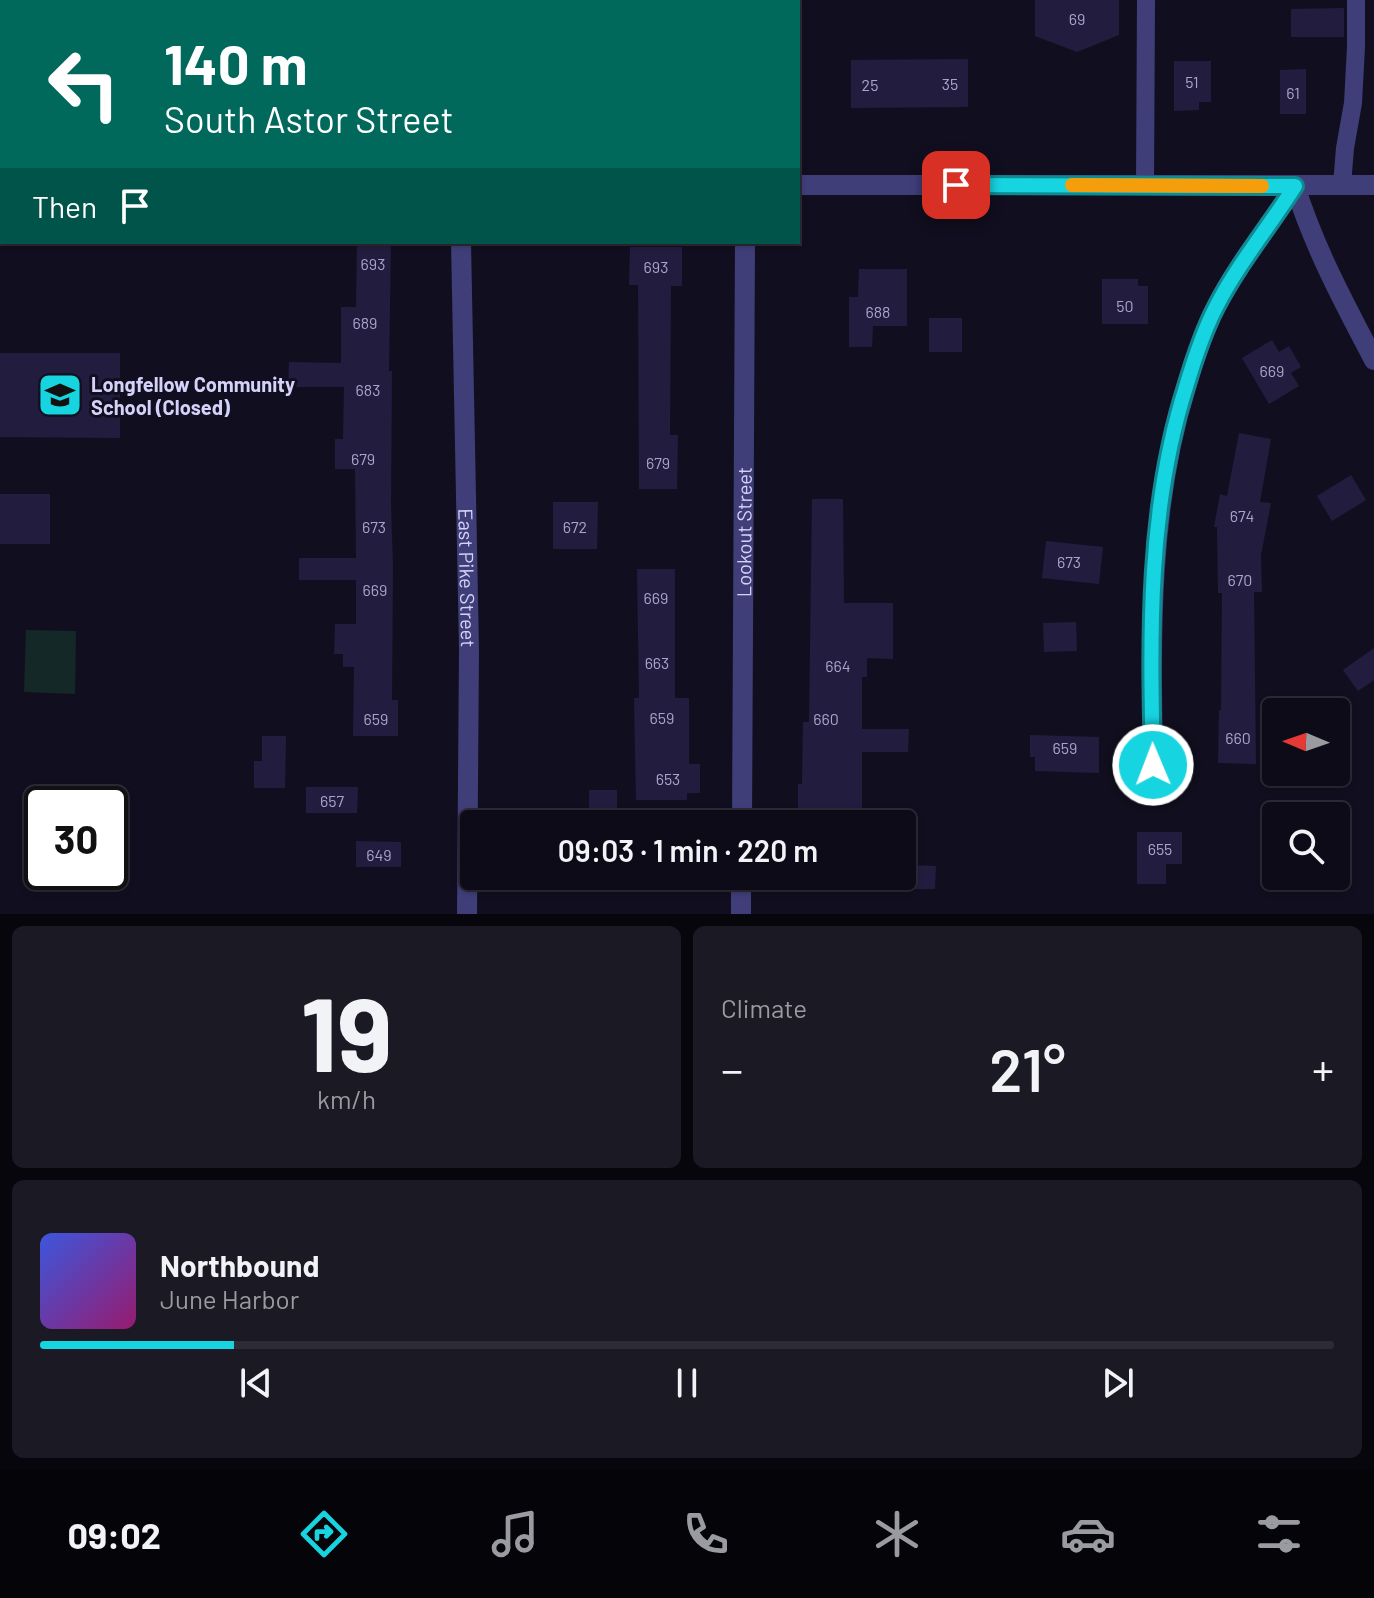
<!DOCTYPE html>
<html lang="en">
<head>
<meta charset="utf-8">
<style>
  :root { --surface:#0d0b17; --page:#1b1924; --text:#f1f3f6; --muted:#9a9ba1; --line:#2d2b36; --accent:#17d4e1 }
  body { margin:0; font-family:Barlow,sans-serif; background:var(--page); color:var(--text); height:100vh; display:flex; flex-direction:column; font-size:30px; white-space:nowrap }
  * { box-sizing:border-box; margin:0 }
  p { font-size:26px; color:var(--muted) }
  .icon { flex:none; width:44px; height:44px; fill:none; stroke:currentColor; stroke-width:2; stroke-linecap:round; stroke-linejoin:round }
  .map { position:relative; height:914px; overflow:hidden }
  .details { display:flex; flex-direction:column; gap:12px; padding:12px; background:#07060d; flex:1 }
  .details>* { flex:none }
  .top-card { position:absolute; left:0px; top:0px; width:800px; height:244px; box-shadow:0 2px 6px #0004,0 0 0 2px var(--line); background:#00695c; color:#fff; overflow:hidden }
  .needle { width:52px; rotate:272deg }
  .fabs { position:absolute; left:1262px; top:698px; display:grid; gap:16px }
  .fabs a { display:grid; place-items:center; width:88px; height:88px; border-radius:8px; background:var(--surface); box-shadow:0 2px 6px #0004,0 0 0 2px var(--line); font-size:40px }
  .speed { position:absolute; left:24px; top:786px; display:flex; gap:16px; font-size:40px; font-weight:700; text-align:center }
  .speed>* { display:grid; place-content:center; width:104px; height:104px; border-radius:50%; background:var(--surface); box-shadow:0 2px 6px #0004,0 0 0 2px var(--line); line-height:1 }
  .speed .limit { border:4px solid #111; border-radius:12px; background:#fff; color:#111 }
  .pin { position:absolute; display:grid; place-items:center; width:68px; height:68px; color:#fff; margin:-34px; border-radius:16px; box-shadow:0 4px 12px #0006 }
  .me { position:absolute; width:88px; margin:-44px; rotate:359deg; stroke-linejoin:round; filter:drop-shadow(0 0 6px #0008) }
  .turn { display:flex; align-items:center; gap:28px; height:168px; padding:0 32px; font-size:36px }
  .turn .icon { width:104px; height:104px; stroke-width:2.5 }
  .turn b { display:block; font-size:56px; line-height:68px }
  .then { display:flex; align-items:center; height:76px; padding:0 32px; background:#0003; gap:16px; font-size:30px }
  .big { font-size:60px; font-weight:600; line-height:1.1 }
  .details .tile { flex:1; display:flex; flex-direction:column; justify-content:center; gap:12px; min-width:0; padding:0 28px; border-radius:12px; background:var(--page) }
  .details .dial { align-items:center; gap:0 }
  .dial b { font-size:104px; line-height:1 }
  .song { display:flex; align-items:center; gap:24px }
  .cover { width:96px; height:96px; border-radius:12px; background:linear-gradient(135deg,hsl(230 70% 55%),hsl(320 70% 35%)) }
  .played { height:8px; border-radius:4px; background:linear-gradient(90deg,var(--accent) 15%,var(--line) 15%) }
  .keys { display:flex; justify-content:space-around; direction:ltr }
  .heat { display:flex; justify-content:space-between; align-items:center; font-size:44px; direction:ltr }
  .details .tiles { flex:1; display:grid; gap:12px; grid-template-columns:1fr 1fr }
  .tile:last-child { grid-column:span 2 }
  .trip { position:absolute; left:460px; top:810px; width:456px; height:80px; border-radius:8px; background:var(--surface); box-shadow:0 2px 6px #0004,0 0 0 2px var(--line); font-weight:600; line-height:80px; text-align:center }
  .dock { display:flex; height:128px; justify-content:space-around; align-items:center; background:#050409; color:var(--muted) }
  .dock .icon { width:56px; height:56px }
  .dock .on { color:var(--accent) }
  .dock b { font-size:36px; color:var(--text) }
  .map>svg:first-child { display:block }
</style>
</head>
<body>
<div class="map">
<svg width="1374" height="914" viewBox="0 0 1374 914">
  <rect width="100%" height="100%" fill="#110f1f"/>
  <path fill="#132827" d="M26 630 76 631 75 694 24 692Z"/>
  <g fill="#221d3e">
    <path d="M1035 0H1119V35L1077 52 1035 36Z"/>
    <path d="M1344 8V37H1291V9Z"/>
    <path d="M968 59V107L851 108V60Z"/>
    <path d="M1174 61H1211V102H1199V110L1174 111Z"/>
    <path d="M1306 69V114H1280V70Z"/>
    <path d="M357 242H391L389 371H392L391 504 393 566 392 700H398V736H353L354 667H343V654H334L335 624H356V580H299V558H356L355 469H335V439H343L344 387H288L289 362 341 363V307H356Z"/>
    <path d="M630 247H682V286H671L670 435H678L677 489H639L638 285H629Z"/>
    <path d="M859 269H907V326H873L872 347H849V297H858Z"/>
    <path d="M1102 279H1138V286H1148V324H1102Z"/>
    <rect x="929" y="318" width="33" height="34"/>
    <path d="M1272 340 1279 352 1289 346 1301 367 1291 373 1299 386 1269 404 1242 358Z"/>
    <path d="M0 353H120V438L0 437Z"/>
    <path d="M1239 433 1271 439 1260 502 1271 503 1261 555 1262 592H1254L1256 764 1218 763 1219 710H1221L1222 593H1218L1217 527H1214L1220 494 1227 496Z"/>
    <path d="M1351 475 1366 500 1332 521 1317 496Z"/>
    <rect x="0" y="494" width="50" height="50"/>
    <path d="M812 499H843L844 603H893V659L867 658V677H862V729H909L908 752H862V817H798V784H802L803 722H809Z"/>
    <path d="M553 502H598L597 549H553Z"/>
    <path d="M1046 541 1103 547 1099 584 1042 578Z"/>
    <path d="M637 569H675V698H689V764H700V793H687V800H636L634 698H639Z"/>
    <path d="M1076 622 1077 651 1044 652 1043 623Z"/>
    <path d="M1374 648V680L1358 691 1343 670Z"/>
    <path d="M1030 735 1099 737V773L1035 771V757H1030Z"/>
    <path d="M262 736H286L285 788H254V761H262Z"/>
    <path d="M306 787H358L357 813H306Z"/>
    <rect x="589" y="790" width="28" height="27"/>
    <path d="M1137 832H1182V864H1166V884H1137Z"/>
    <path d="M356 841 401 842V867H356Z"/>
    <path d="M909 865 936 866 935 889H909Z"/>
  </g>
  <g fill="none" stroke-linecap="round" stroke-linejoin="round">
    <g stroke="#3f3e79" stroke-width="18">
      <path d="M1342 185 1345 148 1353 103 1356 47V0"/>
      <path d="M1145 186 1146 0"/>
    </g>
    <g stroke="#3f3e79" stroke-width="20">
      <path d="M459 0V2"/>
      <path d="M0 185H2"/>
      <path d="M798 185H1374"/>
      <path d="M1295 186C1314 247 1344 303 1374 360"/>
      <path id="s1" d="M461 242 469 649 467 914"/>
      <path d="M1153 765C1151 637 1148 510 1186 387 1194 360 1203 332 1216 307 1238 264 1269 227 1295 186"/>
      <path id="s2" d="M742 824 745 242"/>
      <path d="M741 914V876"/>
    </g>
  </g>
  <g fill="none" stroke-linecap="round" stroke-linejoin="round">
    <g stroke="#0f8a92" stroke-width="20">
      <path id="route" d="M956 185 1295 186C1269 227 1238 264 1216 307 1203 332 1194 360 1186 387 1147 509 1150 638 1153 765"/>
    </g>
    <use href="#route" stroke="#17d4e1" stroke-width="14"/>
    <path stroke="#f59e0b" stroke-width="14" d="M1072 185 1262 186"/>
  </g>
  <defs>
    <g id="school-square" transform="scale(2.3)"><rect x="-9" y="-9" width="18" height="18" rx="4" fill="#17d4e1" stroke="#110f1f"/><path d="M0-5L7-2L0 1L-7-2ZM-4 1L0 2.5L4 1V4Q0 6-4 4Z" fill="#111"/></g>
  </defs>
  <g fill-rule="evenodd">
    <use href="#school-square" x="60" y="395"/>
  </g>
  <g text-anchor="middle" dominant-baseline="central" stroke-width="6" stroke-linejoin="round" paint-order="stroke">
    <g font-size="16" fill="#a8a5cb">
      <text x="1077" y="18">69</text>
      <text x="1192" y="81">51</text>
      <text x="950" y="83">35</text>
      <text x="870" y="84">25</text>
      <text x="1293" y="92">61</text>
      <text x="373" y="263">693</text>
      <text x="656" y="266">693</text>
      <text x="1125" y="305">50</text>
      <text x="878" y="311">688</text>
      <text x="365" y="322">689</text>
      <text x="1272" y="370">669</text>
      <text x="368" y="389">683</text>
      <text x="363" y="458">679</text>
      <text x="658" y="462">679</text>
      <text x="1242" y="515">674</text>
      <text x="374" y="526">673</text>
      <text x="575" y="526">672</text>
      <text x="1069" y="561">673</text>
      <text x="1240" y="579">670</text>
      <text x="375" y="589">669</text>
      <text x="656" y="597">669</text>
      <text x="657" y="662">663</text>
      <text x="838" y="665">664</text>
      <text x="662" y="717">659</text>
      <text x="376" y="718">659</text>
      <text x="826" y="718">660</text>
      <text x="1238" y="737">660</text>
      <text x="1065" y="747">659</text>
      <text x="668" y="778">653</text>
      <text x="332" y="800">657</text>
      <text x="1160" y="848">655</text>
      <text x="379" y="854">649</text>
    </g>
    <g font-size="20" font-weight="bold" fill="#d5d2fa" stroke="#110f1f" text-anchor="start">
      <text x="91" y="384">Longfellow Community<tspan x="91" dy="23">School (Closed)</tspan></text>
    </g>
    <g font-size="20" fill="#d5d2fa" stroke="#110f1f">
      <text stroke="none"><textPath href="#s2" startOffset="292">Lookout Street</textPath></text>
      <text stroke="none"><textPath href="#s1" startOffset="336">East Pike Street</textPath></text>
    </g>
  </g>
</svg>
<div class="fabs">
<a><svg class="needle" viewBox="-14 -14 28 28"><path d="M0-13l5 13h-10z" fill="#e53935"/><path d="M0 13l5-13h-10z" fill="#9a9ba1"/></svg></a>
<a><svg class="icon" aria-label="search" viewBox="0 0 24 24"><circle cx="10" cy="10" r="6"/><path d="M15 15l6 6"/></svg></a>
</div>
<div class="speed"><div class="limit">30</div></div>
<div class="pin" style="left:956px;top:185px;background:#d93025"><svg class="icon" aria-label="arrive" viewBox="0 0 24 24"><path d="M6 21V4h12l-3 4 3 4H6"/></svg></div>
<svg class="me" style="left:1153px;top:765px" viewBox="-20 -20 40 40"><circle r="17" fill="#17d4e1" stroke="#fff" stroke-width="3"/><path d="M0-11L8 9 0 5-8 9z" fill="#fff"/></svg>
<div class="trip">09:03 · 1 min · 220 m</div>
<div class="top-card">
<div class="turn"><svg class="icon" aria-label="left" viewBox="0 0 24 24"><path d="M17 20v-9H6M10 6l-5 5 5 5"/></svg><div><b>140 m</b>South Astor Street</div></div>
<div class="then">Then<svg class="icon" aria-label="arrive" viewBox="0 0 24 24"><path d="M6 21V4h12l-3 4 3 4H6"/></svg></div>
</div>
</div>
<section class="details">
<div class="tiles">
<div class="tile dial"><b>19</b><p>km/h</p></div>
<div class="tile"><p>Climate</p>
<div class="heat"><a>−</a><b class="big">21°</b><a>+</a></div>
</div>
<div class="tile">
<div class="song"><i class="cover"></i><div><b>Northbound</b><p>June Harbor</p></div></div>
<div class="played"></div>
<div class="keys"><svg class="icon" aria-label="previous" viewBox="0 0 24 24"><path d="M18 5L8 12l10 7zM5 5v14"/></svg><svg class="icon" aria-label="pause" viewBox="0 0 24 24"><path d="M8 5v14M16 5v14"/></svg><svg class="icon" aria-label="next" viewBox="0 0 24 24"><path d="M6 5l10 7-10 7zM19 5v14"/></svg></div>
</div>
</div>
</section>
<nav class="dock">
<b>09:02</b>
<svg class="icon on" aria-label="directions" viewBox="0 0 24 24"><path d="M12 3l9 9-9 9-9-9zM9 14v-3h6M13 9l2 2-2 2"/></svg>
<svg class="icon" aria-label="music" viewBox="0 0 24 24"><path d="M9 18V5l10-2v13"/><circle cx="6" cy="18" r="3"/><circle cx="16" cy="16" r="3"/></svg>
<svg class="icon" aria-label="phone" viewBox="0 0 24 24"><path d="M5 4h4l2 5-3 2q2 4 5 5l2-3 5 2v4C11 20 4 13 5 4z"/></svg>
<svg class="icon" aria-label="climate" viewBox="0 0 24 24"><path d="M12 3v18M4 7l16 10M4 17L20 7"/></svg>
<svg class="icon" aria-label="car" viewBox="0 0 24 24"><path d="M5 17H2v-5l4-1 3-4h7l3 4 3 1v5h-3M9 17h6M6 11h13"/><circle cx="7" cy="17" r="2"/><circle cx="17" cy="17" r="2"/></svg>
<svg class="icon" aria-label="filters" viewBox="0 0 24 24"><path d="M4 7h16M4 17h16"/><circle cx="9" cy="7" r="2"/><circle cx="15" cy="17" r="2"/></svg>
</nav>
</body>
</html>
